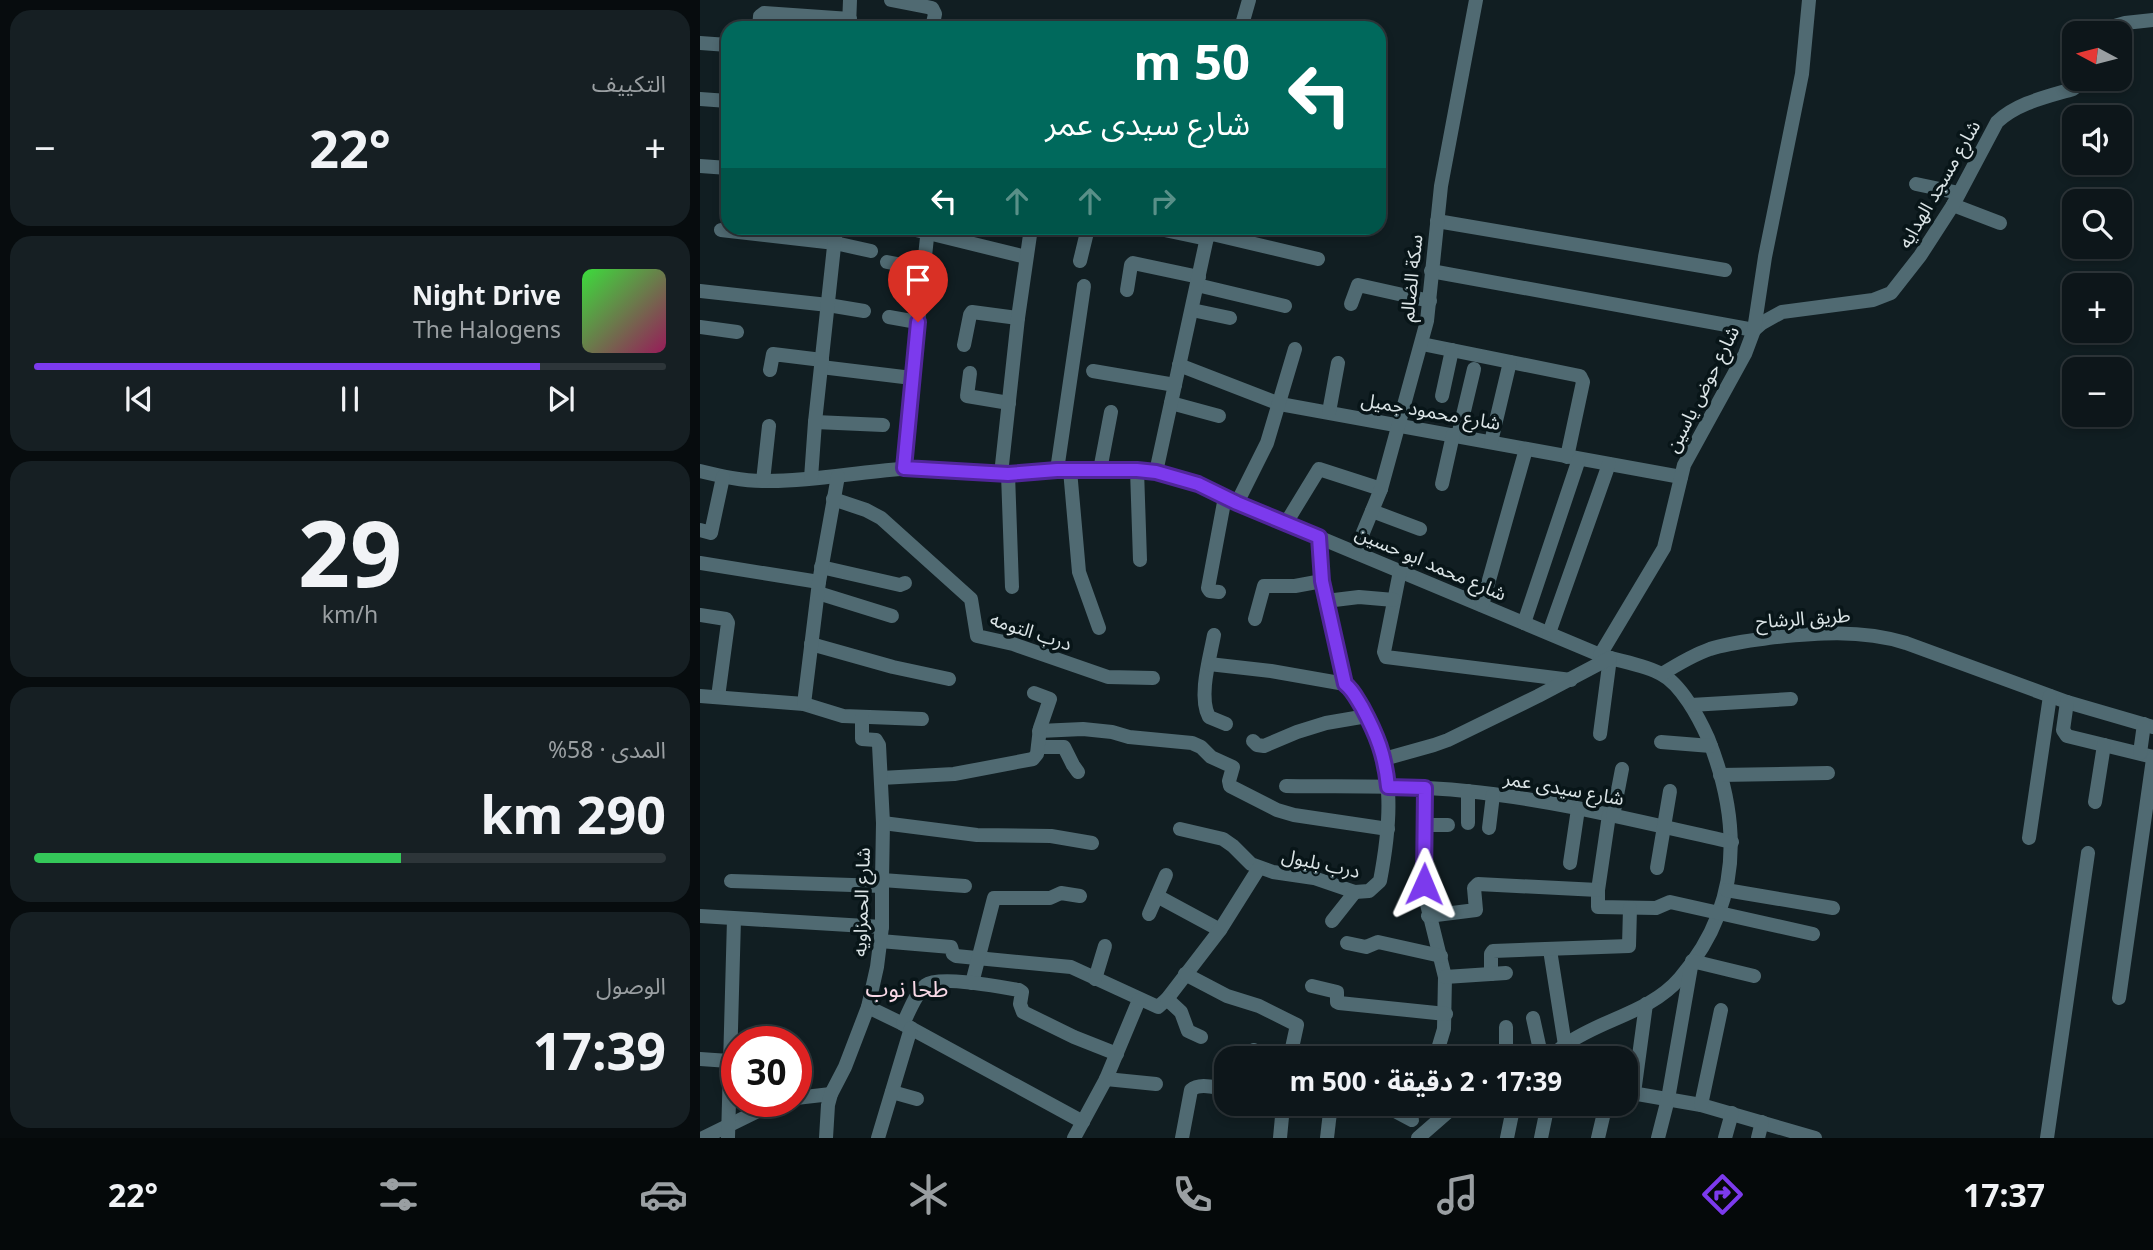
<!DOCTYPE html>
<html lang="ar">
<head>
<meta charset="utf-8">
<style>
  :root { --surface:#0d161a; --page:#161f23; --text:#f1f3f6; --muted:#9a9fa2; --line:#2d3539; --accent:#7c3aed }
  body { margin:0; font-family:"Noto Sans","Noto Sans Arabic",sans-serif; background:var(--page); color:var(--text); direction:rtl; height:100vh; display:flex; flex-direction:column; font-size:26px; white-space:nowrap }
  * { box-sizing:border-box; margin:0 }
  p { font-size:23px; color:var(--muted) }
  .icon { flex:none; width:38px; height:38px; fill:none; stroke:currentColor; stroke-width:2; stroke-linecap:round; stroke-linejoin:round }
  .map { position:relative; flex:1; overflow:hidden; direction:ltr }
  .sheet { display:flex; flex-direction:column; gap:10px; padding:10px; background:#070c0e; width:700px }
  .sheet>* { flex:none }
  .banner { position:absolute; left:21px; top:21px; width:665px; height:214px; border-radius:21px; box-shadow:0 4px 10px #0003,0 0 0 2px var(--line); direction:rtl; background:#00695c; color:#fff; overflow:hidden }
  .needle { width:46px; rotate:277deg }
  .tools { position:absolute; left:1362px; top:21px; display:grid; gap:14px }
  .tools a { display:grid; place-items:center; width:70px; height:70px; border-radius:14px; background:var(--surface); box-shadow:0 4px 10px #0003,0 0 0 2px var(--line); font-size:35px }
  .speed { position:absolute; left:21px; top:1026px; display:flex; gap:14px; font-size:35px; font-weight:700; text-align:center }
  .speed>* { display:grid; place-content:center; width:91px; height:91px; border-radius:50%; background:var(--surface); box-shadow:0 4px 10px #0003,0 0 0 2px var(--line); line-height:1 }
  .speed .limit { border:10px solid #d22; background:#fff; color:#111 }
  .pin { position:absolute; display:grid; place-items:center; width:60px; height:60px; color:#fff; margin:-72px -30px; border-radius:50% 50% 50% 0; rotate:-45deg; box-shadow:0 0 7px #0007 }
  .pin .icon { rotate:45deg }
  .me { position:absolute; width:77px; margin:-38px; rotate:1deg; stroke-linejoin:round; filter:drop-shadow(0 0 5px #0008) }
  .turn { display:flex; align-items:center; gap:24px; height:147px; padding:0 21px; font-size:32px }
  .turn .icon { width:91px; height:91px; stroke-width:2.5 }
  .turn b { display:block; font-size:49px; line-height:60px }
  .lanes { display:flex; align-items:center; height:66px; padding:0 21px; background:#0003; justify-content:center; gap:35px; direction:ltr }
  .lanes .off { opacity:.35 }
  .big { font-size:52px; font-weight:700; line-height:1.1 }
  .sheet .tile { flex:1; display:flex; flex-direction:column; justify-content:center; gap:10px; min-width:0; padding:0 24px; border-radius:21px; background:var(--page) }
  .sheet .dial { align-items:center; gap:0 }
  .dial b { font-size:91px; line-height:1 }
  .song { display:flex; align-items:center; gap:21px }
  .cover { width:84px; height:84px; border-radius:10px; background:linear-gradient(135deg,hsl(120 70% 55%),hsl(330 70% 35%)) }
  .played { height:7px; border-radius:4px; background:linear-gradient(90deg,var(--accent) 80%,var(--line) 80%) }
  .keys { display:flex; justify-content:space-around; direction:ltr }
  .heat { display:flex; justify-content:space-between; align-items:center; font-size:38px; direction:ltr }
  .charge { height:10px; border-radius:5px; background:linear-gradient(90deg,#34c759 58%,var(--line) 0) }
  .trip { position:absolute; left:514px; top:1046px; width:424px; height:70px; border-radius:21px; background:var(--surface); box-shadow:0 4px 10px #0003,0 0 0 2px var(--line); font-weight:700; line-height:70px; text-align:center; direction:rtl }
  .dock { display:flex; height:112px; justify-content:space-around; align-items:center; background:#05090a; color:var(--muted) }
  .dock .icon { width:49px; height:49px }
  .dock .on { color:var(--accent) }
  .dock b { font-size:32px; color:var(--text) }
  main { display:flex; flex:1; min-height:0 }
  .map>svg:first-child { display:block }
</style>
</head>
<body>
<main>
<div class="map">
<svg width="1453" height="1138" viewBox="0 0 1453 1138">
  <rect width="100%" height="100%" fill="#111e22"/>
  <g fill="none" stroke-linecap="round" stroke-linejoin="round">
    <g stroke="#506a72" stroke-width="14">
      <path d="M191 0 232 8 235 14 232 28"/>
      <path d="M149 27 150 0"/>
      <path d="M59 28 60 16 64 13 150 19"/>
      <path d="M541 28 549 0"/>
      <path d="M1390 33 1425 23 1453 20"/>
      <path d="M0 43 28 45"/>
      <path d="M0 99 28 101"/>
      <path d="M0 166 28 168"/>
      <path d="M1216 184 1259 193"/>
      <path d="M1253 205 1300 223"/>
      <path d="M737 221 1025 270"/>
      <path d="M208 228 326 257"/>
      <path d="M455 228 507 239"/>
      <path d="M21 230 135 243 171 251"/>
      <path d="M508 233 618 259"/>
      <path d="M380 261 388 228"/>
      <path d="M187 262 223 269"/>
      <path d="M731 271 1054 330 1062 323 1082 312 1173 300 1191 293 1220 256 1253 205 1297 122C1317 103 1346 97 1373 89L1377 86 1379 79"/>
      <path d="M497 285 585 306"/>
      <path d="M427 290 431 265 433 263 499 277"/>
      <path d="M0 291 128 305 164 311"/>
      <path d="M651 304 658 285 730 301"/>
      <path d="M492 310 530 318"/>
      <path d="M189 317 217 322"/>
      <path d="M0 327 37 332"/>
      <path d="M722 344 880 376 883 382 867 457"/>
      <path d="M264 345 270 315 272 312 318 318"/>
      <path d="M479 365 580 404 981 477"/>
      <path d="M121 367 212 378"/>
      <path d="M70 370 73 354 122 360"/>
      <path d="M393 371 475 385"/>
      <path d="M270 373 267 396 309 403"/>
      <path d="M742 396 752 350"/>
      <path d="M471 403 519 416"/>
      <path d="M629 412 638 363"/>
      <path d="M115 422 183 425"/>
      <path d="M758 436 774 369"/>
      <path d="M791 442 810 362"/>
      <path d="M204 468 209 407 228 228"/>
      <path d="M357 470 384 286"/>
      <path d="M370 470 379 572 399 628"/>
      <path d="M400 470 411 412"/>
      <path d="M437 470 440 560"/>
      <path d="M0 471C21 476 42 481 63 481 110 482 156 472 202 469 237 466 273 475 309 474 357 472 410 463 458 472 486 478 512 491 537 503L900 655C918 661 946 665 961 674 981 684 999 718 1008 738 1042 823 1042 906 980 978 950 1013 901 1019 865 1045 859 1049 854 1054 849 1059"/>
      <path d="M456 472 509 228"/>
      <path d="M301 474 318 318 331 228"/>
      <path d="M308 474 312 587"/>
      <path d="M111 478 115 422 136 228"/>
      <path d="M63 481 69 426"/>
      <path d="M742 484 753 435"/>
      <path d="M133 499 166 510 181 518 271 599 277 636 313 644 408 677 453 678"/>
      <path d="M537 503 567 443 595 349"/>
      <path d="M672 511 720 529"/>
      <path d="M586 523 619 469 681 489"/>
      <path d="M0 530 11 533 23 477"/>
      <path d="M619 537 622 581 645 684"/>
      <path d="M655 552 681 489 727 321 741 186 776 0"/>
      <path d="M0 563 119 582"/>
      <path d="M121 567 200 585 205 583"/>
      <path d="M700 571 684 652 686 657 871 680"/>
      <path d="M519 592 510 591 508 588 525 497"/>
      <path d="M118 593 192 616"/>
      <path d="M626 601 659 597 694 600"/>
      <path d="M782 605 826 449"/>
      <path d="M0 615 26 619 28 623 18 697"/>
      <path d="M555 619 564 586H595L622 581"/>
      <path d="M824 623 879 459"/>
      <path d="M849 633 909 464"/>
      <path d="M514 635C510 657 498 697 509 717L526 724"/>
      <path d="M111 644 193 667 249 679"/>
      <path d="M900 655 964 548 984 465 1045 354 1054 330 1065 257 1102 74 1109 0"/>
      <path d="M509 664 571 671 645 684"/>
      <path d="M962 674C978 664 993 655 1010 649 1029 643 1048 641 1068 638 1115 633 1161 629 1206 643L1367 702 1453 727"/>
      <path d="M0 696 104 704 143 716 222 719"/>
      <path d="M1367 702 1363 730 1367 736 1453 757"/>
      <path d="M104 704 119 582 138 476"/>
      <path d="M991 705 1091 699"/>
      <path d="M339 731 383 729 412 732 429 737 492 743 501 747 511 757 533 767 529 781 530 786 577 810 594 815 688 829"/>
      <path d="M900 734 910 658"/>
      <path d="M553 741 557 745 564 746 597 732 626 723 667 716"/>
      <path d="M961 742 1011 746"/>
      <path d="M338 747H364L373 765 378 772"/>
      <path d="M1440 753 1444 724"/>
      <path d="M684 759 734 745 748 740 838 696 910 658"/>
      <path d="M1020 775 1128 773"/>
      <path d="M181 778 254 774 333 759 337 754 340 728 350 699 334 693"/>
      <path d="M586 786C646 787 706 785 766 791 856 800 944 823 1032 842"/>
      <path d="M725 788 726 900 745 977 744 1029 735 1059"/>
      <path d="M768 791V823"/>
      <path d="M1395 802 1404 745"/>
      <path d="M909 815 898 890V907L956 908 970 902 1113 934"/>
      <path d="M913 816 922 769"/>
      <path d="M183 823 277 835 351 836 392 843"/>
      <path d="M725 825H748"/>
      <path d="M789 828 793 795"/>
      <path d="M480 829 523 839 533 846 551 864 573 872 614 878 655 892 669 891 680 881C692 818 695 769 664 711 658 701 654 691 645 684"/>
      <path d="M1329 838 1350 696"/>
      <path d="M870 863 878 809"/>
      <path d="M957 868 970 791"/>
      <path d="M182 880 265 886"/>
      <path d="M31 881 182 886"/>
      <path d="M1026 890 1133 908"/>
      <path d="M457 896 520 930"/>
      <path d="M449 914 466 875"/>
      <path d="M0 916 182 927"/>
      <path d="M728 916 776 910 774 888 778 884 898 890"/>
      <path d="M632 921 655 892"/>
      <path d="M180 941 251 947 253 954 256 956 371 967 458 1007 467 999 520 930 559 868"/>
      <path d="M647 943 666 947 678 942 741 956"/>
      <path d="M850 950 865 1045"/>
      <path d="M485 974 527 996 559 1006 597 1025 592 1048 603 1055"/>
      <path d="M791 974V954L793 951 929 946 930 908"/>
      <path d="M745 977 806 973"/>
      <path d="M395 979 405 946"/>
      <path d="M272 983 294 898H350L361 893 380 896"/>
      <path d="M612 986 637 992V1002L639 1003 746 1014"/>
      <path d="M1419 998 1453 759"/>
      <path d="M467 999 481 1012 488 1031 501 1037"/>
      <path d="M168 1007 203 1024 383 1122"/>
      <path d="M833 1018 842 1059"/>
      <path d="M203 1024C209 1012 215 994 226 985 238 975 301 987 319 990L322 992 320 1004 323 1012 374 1037 417 1054"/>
      <path d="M628 1053 640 1059"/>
      <path d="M0 1059 29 1061"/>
      <path d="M552 1059 554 1050"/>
      <path d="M806 1059V1027"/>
      <path d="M406 1079 456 1084"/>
      <path d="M192 1092 217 1099"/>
      <path d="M926 1092 1001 1105 1115 1138"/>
      <path d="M934 1093 946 1004"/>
      <path d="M96 1098 131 1094"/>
      <path d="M682 1104 712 1120"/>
      <path d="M1001 1105 1021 1010"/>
      <path d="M3 1138 60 1110 84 1101"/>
      <path d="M28 1138 34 919"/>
      <path d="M126 1138 128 1105 131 1094 145 1067 168 1007 177 967 182 927V880L183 823 179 745 176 740 162 739V717"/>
      <path d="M178 1138 211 1028"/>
      <path d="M374 1138 406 1079 439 1000"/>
      <path d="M482 1138 491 1090C500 1082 516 1088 527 1089"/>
      <path d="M580 1138 583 1106"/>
      <path d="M627 1138 630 1112"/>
      <path d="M718 1138 757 1104"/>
      <path d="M807 1138 814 1104"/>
      <path d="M841 1138 848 1104"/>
      <path d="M898 1138 906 1104"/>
      <path d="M958 1138 968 1099 992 961 1054 976"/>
      <path d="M1025 1138 1032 1113"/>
      <path d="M1058 1138 1062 1122"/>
      <path d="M1347 1138 1388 853"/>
    </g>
  </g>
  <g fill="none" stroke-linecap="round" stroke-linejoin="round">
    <g stroke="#51269a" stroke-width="18">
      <path id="route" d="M218 322 204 468 308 474 357 470H437L456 472 498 484 537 503 619 537 622 581 645 684C653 690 657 699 662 707 677 735 685 755 688 787L725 788 724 884"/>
    </g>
    <use href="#route" stroke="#7c3aed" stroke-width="12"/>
  </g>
  <g text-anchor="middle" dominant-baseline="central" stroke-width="7" stroke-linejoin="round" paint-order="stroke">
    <g font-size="19" fill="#dce5e7" stroke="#081518">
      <text transform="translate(1239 184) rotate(-60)">شارع مسجد الهدايه</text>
      <text transform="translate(711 278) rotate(-84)">سكة الضالم</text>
      <text transform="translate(1002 389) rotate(-63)">شارع حوض ياسين</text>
      <text transform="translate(731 411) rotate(10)">شارع محمود جميل</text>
      <text transform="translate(731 563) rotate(23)">شارع محمد ابو حسين</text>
      <text transform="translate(1103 618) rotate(-4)">طريق الرشاح</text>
      <text transform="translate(331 631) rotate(18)">درب التومه</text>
      <text transform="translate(864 788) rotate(10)">شارع سيدى عمر</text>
      <text transform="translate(621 863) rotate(12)">درب بلبول</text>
      <text transform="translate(161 902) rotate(-88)">شارع الحمزاويه</text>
    </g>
    <g font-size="23" fill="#f8d8e6" stroke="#081518">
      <text x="207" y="988">طحا نوب</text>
    </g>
  </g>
</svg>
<div class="tools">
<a><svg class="needle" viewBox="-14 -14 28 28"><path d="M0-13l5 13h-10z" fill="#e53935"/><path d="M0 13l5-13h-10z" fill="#9a9fa2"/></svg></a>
<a><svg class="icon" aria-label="sound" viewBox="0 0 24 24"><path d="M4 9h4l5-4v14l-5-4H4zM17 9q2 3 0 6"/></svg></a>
<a><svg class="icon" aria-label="search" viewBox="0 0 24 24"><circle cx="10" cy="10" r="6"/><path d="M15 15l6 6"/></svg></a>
<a>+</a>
<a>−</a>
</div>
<div class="speed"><div class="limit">30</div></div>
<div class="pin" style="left:218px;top:322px;background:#d93025"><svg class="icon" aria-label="arrive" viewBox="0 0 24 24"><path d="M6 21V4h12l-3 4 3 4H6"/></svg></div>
<svg class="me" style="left:724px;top:884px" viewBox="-20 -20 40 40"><path d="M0-17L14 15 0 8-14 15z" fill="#7c3aed" stroke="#fff" stroke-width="4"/></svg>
<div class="trip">17:39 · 2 دقيقة · 500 m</div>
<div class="banner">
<div class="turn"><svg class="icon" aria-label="left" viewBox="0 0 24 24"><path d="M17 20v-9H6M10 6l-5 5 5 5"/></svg><div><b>50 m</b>شارع سيدى عمر</div></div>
<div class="lanes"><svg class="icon" aria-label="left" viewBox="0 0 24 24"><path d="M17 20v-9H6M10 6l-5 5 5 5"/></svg><svg class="icon off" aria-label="ahead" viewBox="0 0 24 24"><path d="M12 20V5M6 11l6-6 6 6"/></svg><svg class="icon off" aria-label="ahead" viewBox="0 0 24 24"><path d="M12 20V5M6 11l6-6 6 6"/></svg><svg class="icon off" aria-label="right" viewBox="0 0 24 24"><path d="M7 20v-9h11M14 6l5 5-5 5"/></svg></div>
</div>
</div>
<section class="sheet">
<div class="tile"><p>التكييف</p>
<div class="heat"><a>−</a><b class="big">22°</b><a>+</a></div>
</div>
<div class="tile">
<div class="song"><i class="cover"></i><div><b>Night Drive</b><p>The Halogens</p></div></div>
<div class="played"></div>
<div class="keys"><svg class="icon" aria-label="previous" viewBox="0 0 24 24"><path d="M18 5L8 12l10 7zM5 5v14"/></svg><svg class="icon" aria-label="pause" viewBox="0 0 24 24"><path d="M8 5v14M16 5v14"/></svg><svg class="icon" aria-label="next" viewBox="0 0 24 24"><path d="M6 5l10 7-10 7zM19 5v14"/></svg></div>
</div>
<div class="tile dial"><b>29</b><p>km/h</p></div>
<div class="tile"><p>المدى · 58%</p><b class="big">290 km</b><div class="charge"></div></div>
<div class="tile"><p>الوصول</p><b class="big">17:39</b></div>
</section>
</main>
<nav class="dock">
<b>17:37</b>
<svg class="icon on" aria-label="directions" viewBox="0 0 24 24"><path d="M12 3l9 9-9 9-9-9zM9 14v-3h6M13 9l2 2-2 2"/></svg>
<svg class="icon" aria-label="music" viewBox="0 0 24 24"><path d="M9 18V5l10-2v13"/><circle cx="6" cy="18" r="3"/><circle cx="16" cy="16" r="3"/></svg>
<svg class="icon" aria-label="phone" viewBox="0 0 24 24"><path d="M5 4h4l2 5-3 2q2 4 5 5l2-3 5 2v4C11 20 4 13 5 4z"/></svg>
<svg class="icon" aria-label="climate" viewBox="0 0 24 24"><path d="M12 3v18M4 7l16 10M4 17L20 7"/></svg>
<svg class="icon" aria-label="car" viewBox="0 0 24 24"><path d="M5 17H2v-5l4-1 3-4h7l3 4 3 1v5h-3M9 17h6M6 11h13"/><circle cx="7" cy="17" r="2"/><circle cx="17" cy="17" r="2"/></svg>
<svg class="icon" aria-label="filters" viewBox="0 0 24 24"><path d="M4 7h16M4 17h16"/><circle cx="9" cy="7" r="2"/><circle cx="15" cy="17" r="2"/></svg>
<b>22°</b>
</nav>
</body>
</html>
